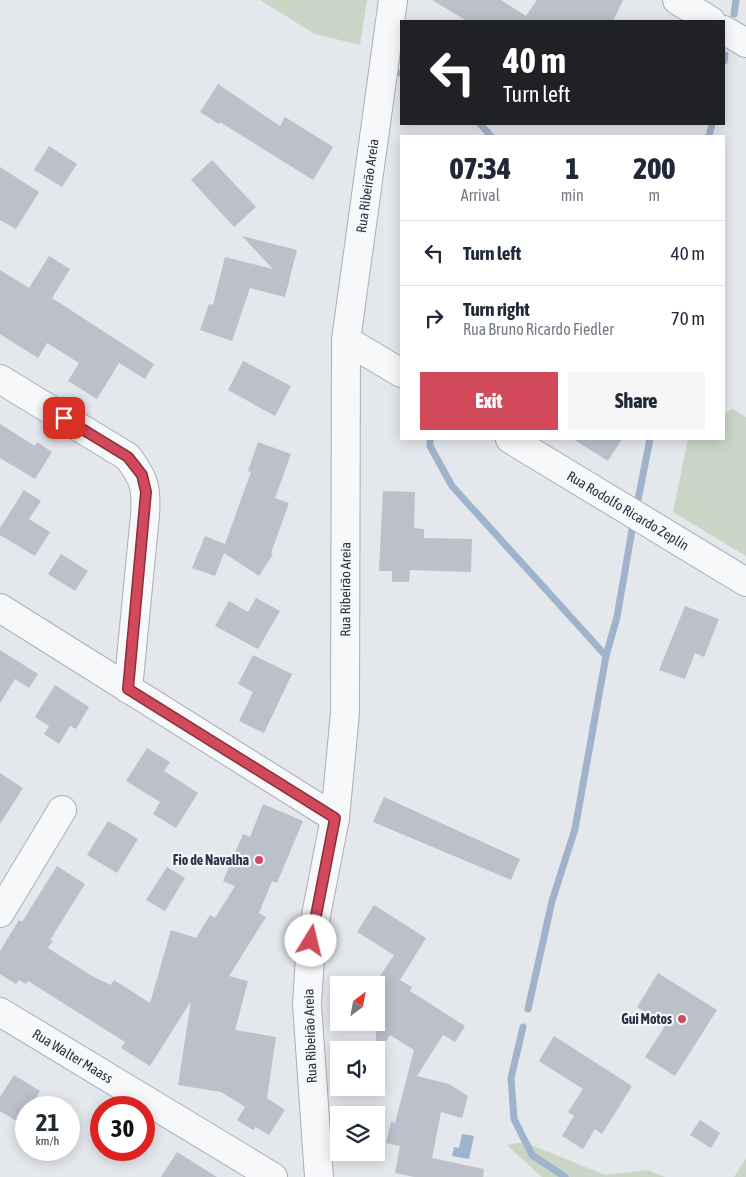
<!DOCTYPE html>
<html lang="en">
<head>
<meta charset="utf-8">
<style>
	:root { --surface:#fff; --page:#f6f6f7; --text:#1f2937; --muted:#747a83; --line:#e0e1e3; --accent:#d1495b }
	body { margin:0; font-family:"Asap Condensed",sans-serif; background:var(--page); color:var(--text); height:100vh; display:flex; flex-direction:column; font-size:19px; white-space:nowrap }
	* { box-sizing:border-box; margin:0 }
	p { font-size:16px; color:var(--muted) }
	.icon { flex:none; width:28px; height:28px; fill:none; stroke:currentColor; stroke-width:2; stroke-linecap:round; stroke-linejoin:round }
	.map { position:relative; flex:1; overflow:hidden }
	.side { position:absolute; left:400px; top:135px; width:325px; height:305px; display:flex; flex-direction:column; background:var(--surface); border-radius:0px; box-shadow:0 2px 12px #0003 }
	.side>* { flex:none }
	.top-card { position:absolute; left:400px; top:20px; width:325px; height:105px; border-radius:0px; box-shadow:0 2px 12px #0003; background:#202124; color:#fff; overflow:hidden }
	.needle { width:32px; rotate:32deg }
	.fabs { position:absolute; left:330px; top:976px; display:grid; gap:10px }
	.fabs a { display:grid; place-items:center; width:55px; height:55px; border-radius:0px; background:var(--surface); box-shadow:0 2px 12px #0003; font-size:25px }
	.speed { position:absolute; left:15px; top:1096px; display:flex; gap:10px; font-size:25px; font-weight:700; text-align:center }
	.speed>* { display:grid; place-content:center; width:65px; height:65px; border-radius:50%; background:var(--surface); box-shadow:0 2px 12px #0003; line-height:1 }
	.speed small { font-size:12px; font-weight:400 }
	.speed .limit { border:8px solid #d22; background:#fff; color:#111 }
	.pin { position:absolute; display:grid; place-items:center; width:42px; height:42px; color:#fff; margin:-21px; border-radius:10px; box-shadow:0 2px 8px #0006 }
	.me { position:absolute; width:55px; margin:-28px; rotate:9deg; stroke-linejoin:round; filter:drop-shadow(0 0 4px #0008) }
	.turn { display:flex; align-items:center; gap:18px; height:105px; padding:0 20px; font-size:22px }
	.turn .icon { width:65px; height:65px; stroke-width:2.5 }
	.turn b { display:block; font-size:35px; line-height:42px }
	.eta { display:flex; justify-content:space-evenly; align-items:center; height:85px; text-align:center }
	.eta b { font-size:30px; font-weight:800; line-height:35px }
	.cta { display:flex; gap:10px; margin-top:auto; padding:10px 20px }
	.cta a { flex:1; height:58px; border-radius:0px; background:var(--accent); color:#fff; font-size:20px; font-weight:800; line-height:58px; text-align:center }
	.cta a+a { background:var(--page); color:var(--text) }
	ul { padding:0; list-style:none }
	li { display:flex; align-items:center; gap:15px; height:65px; padding:0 20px; border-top:1px solid var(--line) }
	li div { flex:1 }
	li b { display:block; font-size:19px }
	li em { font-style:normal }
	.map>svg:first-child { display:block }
	.green { fill:#c9d6c5 }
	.water { fill:#9fb4cc }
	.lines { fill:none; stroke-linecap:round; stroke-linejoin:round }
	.stream { stroke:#9fb4cc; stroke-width:7 }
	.building { fill:#bbc0ca }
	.minor-casing { stroke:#a9aeb7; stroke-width:30 }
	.minor { stroke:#f7f8fa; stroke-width:28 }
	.route-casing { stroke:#882f3b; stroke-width:12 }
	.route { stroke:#d1495b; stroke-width:9 }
	.poi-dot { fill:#d1495b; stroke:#f4f6f9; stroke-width:2 }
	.labels { text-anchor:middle; stroke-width:4.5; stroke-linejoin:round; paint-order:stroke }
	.street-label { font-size:14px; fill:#2b3445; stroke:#f4f6f9 }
	.poi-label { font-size:14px; font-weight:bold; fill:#2b3445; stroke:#f4f6f9; text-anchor:end }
</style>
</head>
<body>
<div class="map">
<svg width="746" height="1177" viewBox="0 0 746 1177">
	<rect width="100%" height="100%" fill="#e4e7ec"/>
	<g class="green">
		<polygon points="260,0 367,0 360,45 315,34"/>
		<polygon points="733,409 746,417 746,556 673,512 688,439 724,439 724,414"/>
		<polygon points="524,1142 605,1175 648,1170 665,1177 542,1177 507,1145"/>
		<polygon points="746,1159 746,1177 734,1177"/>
	</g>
	<polygon class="water" points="462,1134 474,1136 469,1159 452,1156 454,1147 459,1148"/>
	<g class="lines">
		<g class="stream">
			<polyline points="734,14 736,0"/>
			<polyline points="724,61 725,55"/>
			<polyline points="400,73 401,73"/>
			<polyline points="480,124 491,136"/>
			<polyline points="709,136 712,124"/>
			<polyline points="430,439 430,446 452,486 606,656"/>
			<polyline points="637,505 650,439"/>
			<polyline points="528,1009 552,901 575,829 606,656 617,617 633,524"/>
			<polyline points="523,1027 511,1078 514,1119 532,1155 565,1177"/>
		</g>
	</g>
	<g class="building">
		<polygon points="432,0 501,0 526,16 537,0 623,0 613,21 467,21"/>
		<polygon points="218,84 280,126 285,117 333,147 313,180 220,122 219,124 200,112"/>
		<polygon points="49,146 77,164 62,187 34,170"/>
		<polygon points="212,160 256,207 234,227 191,180"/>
		<polygon points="0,167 39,192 16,229 0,220"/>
		<polygon points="242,236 297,250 285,297 250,288 232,341 200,330 209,304 213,305 225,257 273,269"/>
		<polygon points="49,256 70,269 52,298 154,364 145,379 119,363 97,399 68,381 79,363 47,343 38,358 0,334 0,270 29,288"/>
		<polygon points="243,361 291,386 275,416 228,390"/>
		<polygon points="0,424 35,446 37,442 52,452 35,479 0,458"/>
		<polygon points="573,439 622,439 608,461"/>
		<polygon points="258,442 291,454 275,498 289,503 271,553 273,554 259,576 224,553 215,576 192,568 205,536 225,544 251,472 248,471"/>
		<polygon points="24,490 41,501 29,519 50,532 35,556 0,535 0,528"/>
		<polygon points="383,491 415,492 414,528 424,529 424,538 472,539 471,572 410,570 409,582 392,582 392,571 379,571"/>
		<polygon points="61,554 88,571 75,591 48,574"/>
		<polygon points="256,598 280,611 258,649 215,626 229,601 248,612"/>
		<polygon points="685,606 719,619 704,657 695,653 685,679 659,670"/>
		<polygon points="0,650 38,674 29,688 15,679 0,703"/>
		<polygon points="253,655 292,674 264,733 239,721 253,692 238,684"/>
		<polygon points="55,685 89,707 76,729 70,726 59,744 44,734 49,726 35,717"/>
		<polygon points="147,748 170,762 164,771 198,793 176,828 153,814 160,802 126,781"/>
		<polygon points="0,773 23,788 0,824"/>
		<polygon points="384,797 520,859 511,880 373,822"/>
		<polygon points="263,804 303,821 277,883 272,881 259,913 266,917 229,976 248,981 235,1030 276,1037 267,1098 285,1110 269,1135 256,1127 253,1130 237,1120 245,1107 221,1092 178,1085 191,1001 150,1066 121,1048 125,1042 28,981 26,984 19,980 16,984 0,974 0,951 19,920 22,922 57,866 85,884 50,940 53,941 48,948 92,976 111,985 114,980 150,1003 171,930 196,938 210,915 215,918 235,886 223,881 243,834 250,837"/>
		<polygon points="108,821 138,839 117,873 87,855"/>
		<polygon points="167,867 185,878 165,911 146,900"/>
		<polygon points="374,905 426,938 400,980 412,987 410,991 465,1026 455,1042 443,1035 417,1076 449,1084 468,1096 462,1118 441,1112 432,1158 484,1169 483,1177 414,1177 395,1173 400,1146 386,1143 391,1122 395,1123 414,1050 390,1035 376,1056 376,982 394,955 357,932"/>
		<polygon points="658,973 717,1010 675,1076 645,1057 665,1026 637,1007"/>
		<polygon points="554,1036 632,1086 602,1134 595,1129 583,1149 562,1136 574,1116 568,1112 583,1089 539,1061"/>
		<polygon points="14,1075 40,1091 30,1108 26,1108 26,1113 20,1123 0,1111 0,1097"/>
		<polygon points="700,1120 720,1133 711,1148 690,1135"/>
		<polygon points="177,1152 217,1177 161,1177"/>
	</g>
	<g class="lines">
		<defs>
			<g id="minor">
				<polyline points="677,0 711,21"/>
				<polyline points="724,30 746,43"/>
				<polyline points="346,340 401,373"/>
				<path d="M 0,379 L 128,457 C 144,479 147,487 145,515 L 128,689"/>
				<path id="s1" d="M 510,439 L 746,582"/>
				<polyline points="0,608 335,818"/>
				<polyline points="0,913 62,810"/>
				<path id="s2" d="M 0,1012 L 273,1177"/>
				<path id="s3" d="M 319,1177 L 307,1004 L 311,941 L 335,818 L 345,713 L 346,340 L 393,0"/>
			</g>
		</defs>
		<use href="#minor" class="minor-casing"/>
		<use href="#minor" class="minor"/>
	</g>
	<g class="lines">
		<defs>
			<polyline id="route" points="64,418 128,457 142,475 146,492 128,689 335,818 311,941"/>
		</defs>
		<use href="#route" class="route-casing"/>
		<use href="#route" class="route"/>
	</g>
	<g class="poi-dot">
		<circle cx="259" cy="860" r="5"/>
		<circle cx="682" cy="1019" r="5"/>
	</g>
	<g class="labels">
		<g class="street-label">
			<text dy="5" stroke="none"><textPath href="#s3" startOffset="996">Rua Ribeirão Areia</textPath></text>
			<text dy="5" stroke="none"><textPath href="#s1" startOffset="138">Rua Rodolfo Ricardo Zeplin</textPath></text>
			<text dy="5" stroke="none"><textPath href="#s3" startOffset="591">Rua Ribeirão Areia</textPath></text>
			<text transform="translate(310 1036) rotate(-92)" y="5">Rua Ribeirão Areia</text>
			<text dy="5" stroke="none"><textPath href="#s2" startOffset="85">Rua Walter Maass</textPath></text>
		</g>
		<g class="poi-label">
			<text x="249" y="865">Fio de Navalha</text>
			<text x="672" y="1024">Gui Motos</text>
		</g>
	</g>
</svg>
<div class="fabs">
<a><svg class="needle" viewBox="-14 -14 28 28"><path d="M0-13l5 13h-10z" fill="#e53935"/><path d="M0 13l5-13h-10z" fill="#747a83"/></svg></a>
<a><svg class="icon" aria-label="sound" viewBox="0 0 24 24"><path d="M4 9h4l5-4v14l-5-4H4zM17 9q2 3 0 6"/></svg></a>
<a><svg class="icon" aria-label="layers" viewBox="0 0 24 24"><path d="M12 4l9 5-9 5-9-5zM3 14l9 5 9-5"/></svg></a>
</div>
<div class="speed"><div>21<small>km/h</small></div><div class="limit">30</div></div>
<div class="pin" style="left:64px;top:418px;background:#d93025"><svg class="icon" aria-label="arrive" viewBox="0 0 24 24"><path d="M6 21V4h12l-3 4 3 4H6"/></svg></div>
<svg class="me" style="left:311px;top:941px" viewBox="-20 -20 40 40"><circle r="19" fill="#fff"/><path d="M0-13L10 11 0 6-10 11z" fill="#d1495b"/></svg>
<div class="top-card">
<div class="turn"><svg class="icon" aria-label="left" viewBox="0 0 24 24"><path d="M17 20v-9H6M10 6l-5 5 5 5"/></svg><div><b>40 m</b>Turn left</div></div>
</div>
<section class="side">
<div class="eta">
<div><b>07:34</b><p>Arrival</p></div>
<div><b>1</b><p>min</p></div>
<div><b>200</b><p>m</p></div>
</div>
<ul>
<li><svg class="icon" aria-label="left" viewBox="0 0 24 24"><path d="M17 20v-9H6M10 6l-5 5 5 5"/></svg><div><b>Turn left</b></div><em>40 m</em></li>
<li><svg class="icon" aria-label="right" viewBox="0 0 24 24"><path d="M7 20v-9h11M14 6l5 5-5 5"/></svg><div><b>Turn right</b><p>Rua Bruno Ricardo Fiedler</p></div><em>70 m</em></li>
</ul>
<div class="cta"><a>Exit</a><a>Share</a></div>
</section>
</div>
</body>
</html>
